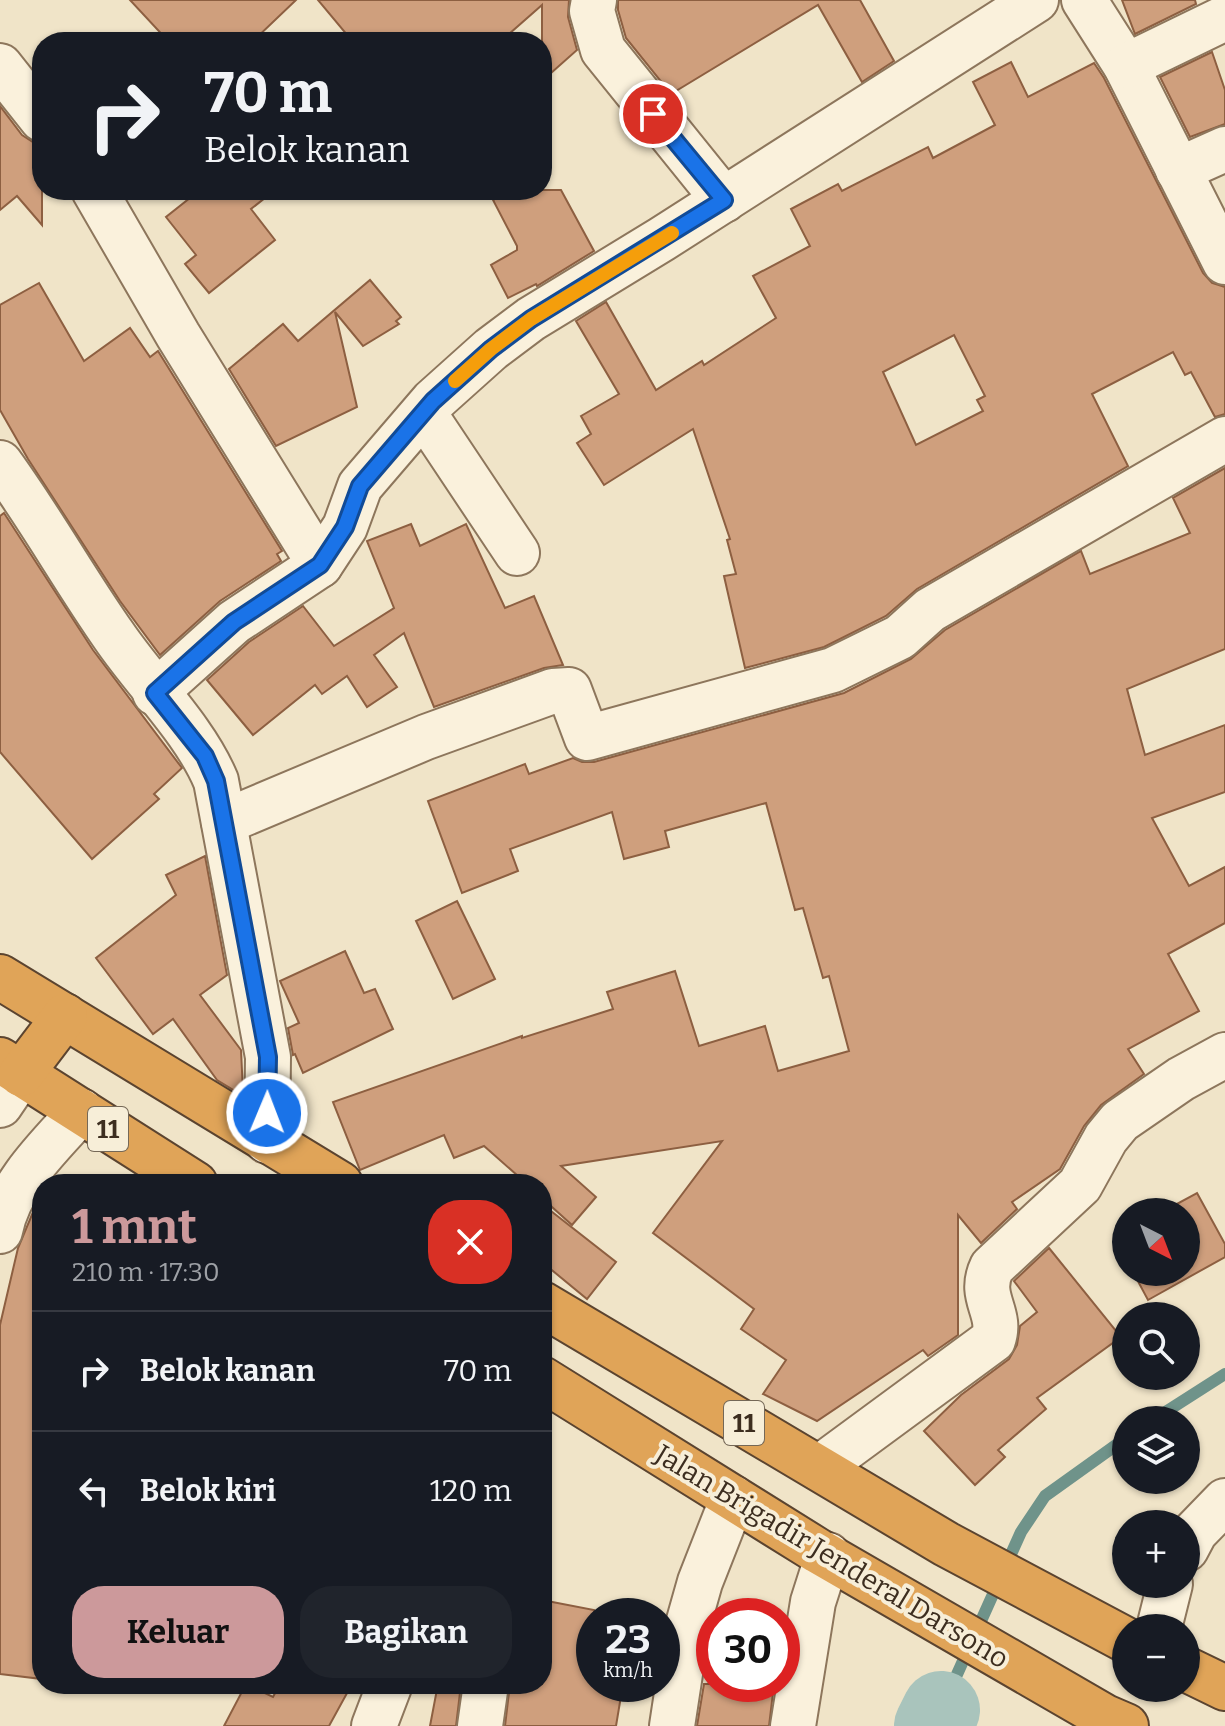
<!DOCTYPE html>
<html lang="id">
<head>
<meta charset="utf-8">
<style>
	:root { --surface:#171b24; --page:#20242c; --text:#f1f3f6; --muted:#9ea1a6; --line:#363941; --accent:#cc999b }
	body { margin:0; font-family:Bitter,serif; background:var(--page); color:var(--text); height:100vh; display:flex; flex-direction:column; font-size:30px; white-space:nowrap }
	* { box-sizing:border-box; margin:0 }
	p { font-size:26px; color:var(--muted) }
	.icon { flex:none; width:44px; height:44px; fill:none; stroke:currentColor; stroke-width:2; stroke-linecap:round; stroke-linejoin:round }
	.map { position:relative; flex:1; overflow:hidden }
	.panel { position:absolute; left:32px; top:1174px; width:520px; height:520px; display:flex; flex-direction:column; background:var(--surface); border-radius:32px; box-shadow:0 2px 6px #0004 }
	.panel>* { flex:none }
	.guide { position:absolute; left:32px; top:32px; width:520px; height:168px; border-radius:32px; box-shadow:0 2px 6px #0004; background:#171b24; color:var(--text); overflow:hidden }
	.needle { width:52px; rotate:138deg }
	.controls { position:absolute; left:1112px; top:1198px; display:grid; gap:16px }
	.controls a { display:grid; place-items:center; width:88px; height:88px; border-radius:50%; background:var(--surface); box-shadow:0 2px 6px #0004; font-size:40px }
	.speed { position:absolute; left:576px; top:1598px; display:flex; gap:16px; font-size:40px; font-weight:700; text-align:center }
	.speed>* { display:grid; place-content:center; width:104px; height:104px; border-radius:50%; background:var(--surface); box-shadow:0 2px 6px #0004; line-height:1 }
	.speed small { font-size:20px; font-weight:400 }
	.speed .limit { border:12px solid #d22; background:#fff; color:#111 }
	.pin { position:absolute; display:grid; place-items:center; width:68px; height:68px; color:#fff; margin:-34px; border:4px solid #fff; border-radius:50%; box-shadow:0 2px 8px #0007 }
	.me { position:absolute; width:88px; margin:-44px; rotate:1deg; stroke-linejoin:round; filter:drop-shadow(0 0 6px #0008) }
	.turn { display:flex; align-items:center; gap:28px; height:168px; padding:0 40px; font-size:36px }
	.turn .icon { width:104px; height:104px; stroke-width:2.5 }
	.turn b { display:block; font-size:56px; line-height:68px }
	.round { display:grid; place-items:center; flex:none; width:84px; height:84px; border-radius:32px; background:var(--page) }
	.overview { display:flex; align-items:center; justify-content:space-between; height:136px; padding:0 40px }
	h1 { font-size:48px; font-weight:700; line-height:60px; color:var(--accent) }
	.primary-button { display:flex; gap:16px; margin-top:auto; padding:16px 40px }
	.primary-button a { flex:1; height:92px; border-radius:32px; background:var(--accent); color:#111; font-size:32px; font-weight:700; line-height:92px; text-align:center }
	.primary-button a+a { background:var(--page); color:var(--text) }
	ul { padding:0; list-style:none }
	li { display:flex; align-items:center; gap:24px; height:120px; padding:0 40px; border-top:2px solid var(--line) }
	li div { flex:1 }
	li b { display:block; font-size:30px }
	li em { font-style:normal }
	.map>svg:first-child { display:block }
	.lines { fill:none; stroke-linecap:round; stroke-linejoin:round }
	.stream { stroke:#6f938a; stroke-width:12 }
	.river { stroke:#a9c4bc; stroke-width:78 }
	.building { fill:#cf9f7d; stroke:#8d5f41; stroke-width:2; fill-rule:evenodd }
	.minor-casing { stroke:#8d765c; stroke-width:48 }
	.highway-casing { stroke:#5b4430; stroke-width:48 }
	.minor { stroke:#faf1dc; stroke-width:44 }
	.highway { stroke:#e0a458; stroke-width:44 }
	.route-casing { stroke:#114b97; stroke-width:20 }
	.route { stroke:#1a73e8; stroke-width:14 }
	.slow { stroke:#f59e0b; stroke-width:14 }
	.labels { text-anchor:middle; stroke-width:8; stroke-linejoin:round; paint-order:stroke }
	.shield { fill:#f7eed8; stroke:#756857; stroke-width:2 }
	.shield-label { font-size:26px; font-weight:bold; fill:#3d2e20 }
	.street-label { font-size:28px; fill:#3d2e20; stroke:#f7eed8 }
</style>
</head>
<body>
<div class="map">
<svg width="1225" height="1726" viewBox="0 0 1225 1726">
	<rect width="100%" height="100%" fill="#f0e4c8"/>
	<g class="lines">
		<g class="stream">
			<polyline points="1153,1420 1225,1374"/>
			<polyline points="941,1710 1021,1532 1045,1496 1126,1438"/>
		</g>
		<polyline class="river" points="933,1726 941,1710"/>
	</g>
	<g class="building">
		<polygon points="130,0 296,0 252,42 169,42"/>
		<polygon points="318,0 569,0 568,17 577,50 542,81 542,5 500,42 353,42"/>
		<polygon points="618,0 860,0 894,61 862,82 818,5 671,94 626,38 618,10"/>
		<polygon points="1122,0 1195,0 1196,4 1135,34"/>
		<polygon points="1212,52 1225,90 1225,124 1190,137 1160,77"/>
		<path d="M 1011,62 L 1028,97 L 1094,63 L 1104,78 L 1203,273 L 1212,283 L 1225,287 L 1225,414 L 1215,417 L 1191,372 L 1185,375 L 1173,352 L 1092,394 L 1128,466 L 917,589 L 886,616 L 824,647 L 745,668 L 724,576 L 736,574 L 727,540 L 730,539 L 693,429 L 604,485 L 577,443 L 591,434 L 581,416 L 619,394 L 576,321 L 606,302 L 656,390 L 702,361 L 704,365 L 776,318 L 753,276 L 810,246 L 791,209 L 838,184 L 842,191 L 928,147 L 933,158 L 995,125 L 973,82 ZM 954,335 L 985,396 L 977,400 L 983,411 L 916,445 L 883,372 Z"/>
		<polygon points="0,106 22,135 42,148 42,225 17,196 0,210"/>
		<polygon points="200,190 275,190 251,209 275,240 209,293 185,264 196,255 166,217"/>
		<polygon points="512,190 561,190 594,251 537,286 536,284 508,298 491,265 517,250 517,246 493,200"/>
		<polygon points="370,280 401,317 396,321 399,324 363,346 335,312 357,407 276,446 229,369 283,324 298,341"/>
		<polygon points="39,283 84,361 130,328 150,357 158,351 282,551 277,554 281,561 220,601 160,655 120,601 28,459 0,410 0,305"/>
		<polygon points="1225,468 1225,649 1127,689 1145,755 1225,725 1225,792 1152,818 1189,886 1225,867 1225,923 1168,954 1199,1011 1128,1049 1144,1074 1101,1105 1084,1126 1060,1169 1012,1202 1017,1209 981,1243 958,1215 958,1335 928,1356 923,1350 817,1421 763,1394 786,1360 741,1329 754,1309 653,1233 722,1141 561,1166 596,1197 572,1225 542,1198 542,1184 527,1184 484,1146 454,1158 444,1135 360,1170 333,1102 522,1036 522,1038 613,1009 607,992 675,971 699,1046 765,1026 778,1071 849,1051 829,976 823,978 803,908 795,910 766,803 665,831 669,847 624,859 612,812 510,849 518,871 462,893 428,801 525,764 529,774 573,758 582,762 594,762 844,693 911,659 945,630 1081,551 1090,574 1190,533 1173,498"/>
		<polygon points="4,513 93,650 182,768 154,794 159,799 92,859 0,752 0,516"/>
		<polygon points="411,524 420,546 466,524 505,608 534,596 563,665 544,668 434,707 404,633 374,655 397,687 367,707 347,676 322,694 315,685 253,735 207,680 249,642 303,606 334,646 394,608 367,541"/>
		<polygon points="205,856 227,975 200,995 241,1050 243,1092 240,1094 217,1080 173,1019 153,1034 96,958 176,895 166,875"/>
		<polygon points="457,901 495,979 453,999 416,921"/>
		<polygon points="345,951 364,993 375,989 393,1029 303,1073 295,1054 293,1055 288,1028 299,1023 280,981"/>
		<polygon points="1197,1193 1225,1244 1225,1257 1148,1300 1133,1272 1186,1272 1186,1212 1162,1212"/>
		<polygon points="542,1204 616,1262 587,1299 542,1262"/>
		<polygon points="36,1205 42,1205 42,1679 0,1674 0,1325 18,1248"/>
		<polygon points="1049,1248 1121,1337 1037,1398 1046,1409 998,1450 1005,1457 975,1485 924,1431 961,1395 1009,1359 1017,1345 1020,1326 1037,1312 1014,1281"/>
		<polygon points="542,1600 594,1610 594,1684 623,1684 616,1726 505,1726 510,1684 542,1684"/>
		<polygon points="246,1684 273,1697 280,1684 352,1684 329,1726 224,1726"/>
		<polygon points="438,1684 461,1684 456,1726 430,1726"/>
		<polygon points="704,1684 774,1684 769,1726 697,1726"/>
	</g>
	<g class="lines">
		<defs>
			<g id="minor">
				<polyline points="594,0 592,11 603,50 724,200"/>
				<polyline points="1084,0 1126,66 1225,262"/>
				<polyline points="0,66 42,119"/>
				<polyline points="1126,66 1225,18"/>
				<polyline points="1178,170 1225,149"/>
				<polyline points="94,190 178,335 320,565"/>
				<polyline points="426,410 429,421 517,553"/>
				<path d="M 0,463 C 41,519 74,579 114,636 C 146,683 195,730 216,781 L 268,1057 L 267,1141"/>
				<polyline points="155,693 234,622 320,565 345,527 360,486 433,401 491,349 531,319 662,239 1036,0"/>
				<polyline points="224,822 426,737 553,691 569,690 587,738 833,670 900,637 930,610 1225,439"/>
				<polyline points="0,1105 21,1074"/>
				<path d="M 0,1231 C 9,1183 50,1146 81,1111"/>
				<path d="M 819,1468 L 993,1340 C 1003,1312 977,1298 992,1267 L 1080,1185 L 1106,1138 L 1120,1121 L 1181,1079 L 1225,1055"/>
				<polyline points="1186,1549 1195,1532 1225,1501"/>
				<polyline points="1159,1628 1170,1584"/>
				<polyline points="374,1726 390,1684"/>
				<polyline points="480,1726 486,1684"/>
				<polyline points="672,1726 687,1628 700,1582 733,1498"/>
				<polyline points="793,1726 813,1602 828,1555"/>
			</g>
			<g id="highway">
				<polyline points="0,977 340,1184"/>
				<polyline points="0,1060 195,1184"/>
				<polyline points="21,1074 65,1016"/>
				<polyline points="542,1304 946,1544 1126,1640"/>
				<polyline points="542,1379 818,1551 1105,1717 1126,1726"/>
				<polyline points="1186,1669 1225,1688"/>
			</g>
		</defs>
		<use href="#minor" class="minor-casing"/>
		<use href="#highway" class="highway-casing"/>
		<use href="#minor" class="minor"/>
		<use href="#highway" class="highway"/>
	</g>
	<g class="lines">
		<defs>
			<polyline id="route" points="267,1113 268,1057 216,781 205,756 155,693 234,622 320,565 345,527 360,486 433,401 491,349 531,319 724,200 653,114"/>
		</defs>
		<use href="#route" class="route-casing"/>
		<use href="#route" class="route"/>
		<polyline class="slow" points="455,381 491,349 531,319 672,233"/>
	</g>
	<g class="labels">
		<g class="shield">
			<rect x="88" y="1107" width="40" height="44" rx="6"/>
			<rect x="724" y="1401" width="40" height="44" rx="6"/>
		</g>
		<g class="shield-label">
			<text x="108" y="1138">11</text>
			<text x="744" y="1432">11</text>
		</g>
		<g class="street-label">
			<text transform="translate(832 1556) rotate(31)" y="10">Jalan Brigadir Jenderal Darsono</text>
		</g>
	</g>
</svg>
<div class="controls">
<a><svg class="needle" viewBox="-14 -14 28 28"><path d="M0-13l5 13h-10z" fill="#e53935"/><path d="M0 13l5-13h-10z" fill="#9ea1a6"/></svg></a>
<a><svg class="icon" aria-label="search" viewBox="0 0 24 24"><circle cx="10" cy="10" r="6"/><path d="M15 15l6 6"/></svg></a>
<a><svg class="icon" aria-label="layers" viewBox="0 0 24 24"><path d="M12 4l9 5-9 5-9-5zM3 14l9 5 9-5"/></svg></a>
<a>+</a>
<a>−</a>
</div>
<div class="speed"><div>23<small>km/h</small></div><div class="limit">30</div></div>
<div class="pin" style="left:653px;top:114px;background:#d93025"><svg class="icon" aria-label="arrive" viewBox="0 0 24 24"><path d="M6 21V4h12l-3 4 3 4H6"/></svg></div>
<svg class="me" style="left:267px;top:1113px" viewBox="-20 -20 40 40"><circle r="17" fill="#1a73e8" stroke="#fff" stroke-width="3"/><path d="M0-11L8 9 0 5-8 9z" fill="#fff"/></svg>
<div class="guide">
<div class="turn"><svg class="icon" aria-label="right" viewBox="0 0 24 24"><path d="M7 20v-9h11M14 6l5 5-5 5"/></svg><div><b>70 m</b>Belok kanan</div></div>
</div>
<section class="panel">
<div class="overview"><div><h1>1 mnt</h1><p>210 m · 17:30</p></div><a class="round" style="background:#d93025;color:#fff"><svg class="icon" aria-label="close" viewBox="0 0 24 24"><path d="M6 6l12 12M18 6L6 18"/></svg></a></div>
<ul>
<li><svg class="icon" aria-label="right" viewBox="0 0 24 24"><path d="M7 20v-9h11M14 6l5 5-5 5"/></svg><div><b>Belok kanan</b></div><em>70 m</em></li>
<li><svg class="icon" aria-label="left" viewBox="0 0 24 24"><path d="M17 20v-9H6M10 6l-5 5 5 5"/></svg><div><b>Belok kiri</b></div><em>120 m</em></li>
</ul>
<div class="primary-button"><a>Keluar</a><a>Bagikan</a></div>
</section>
</div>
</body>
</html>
